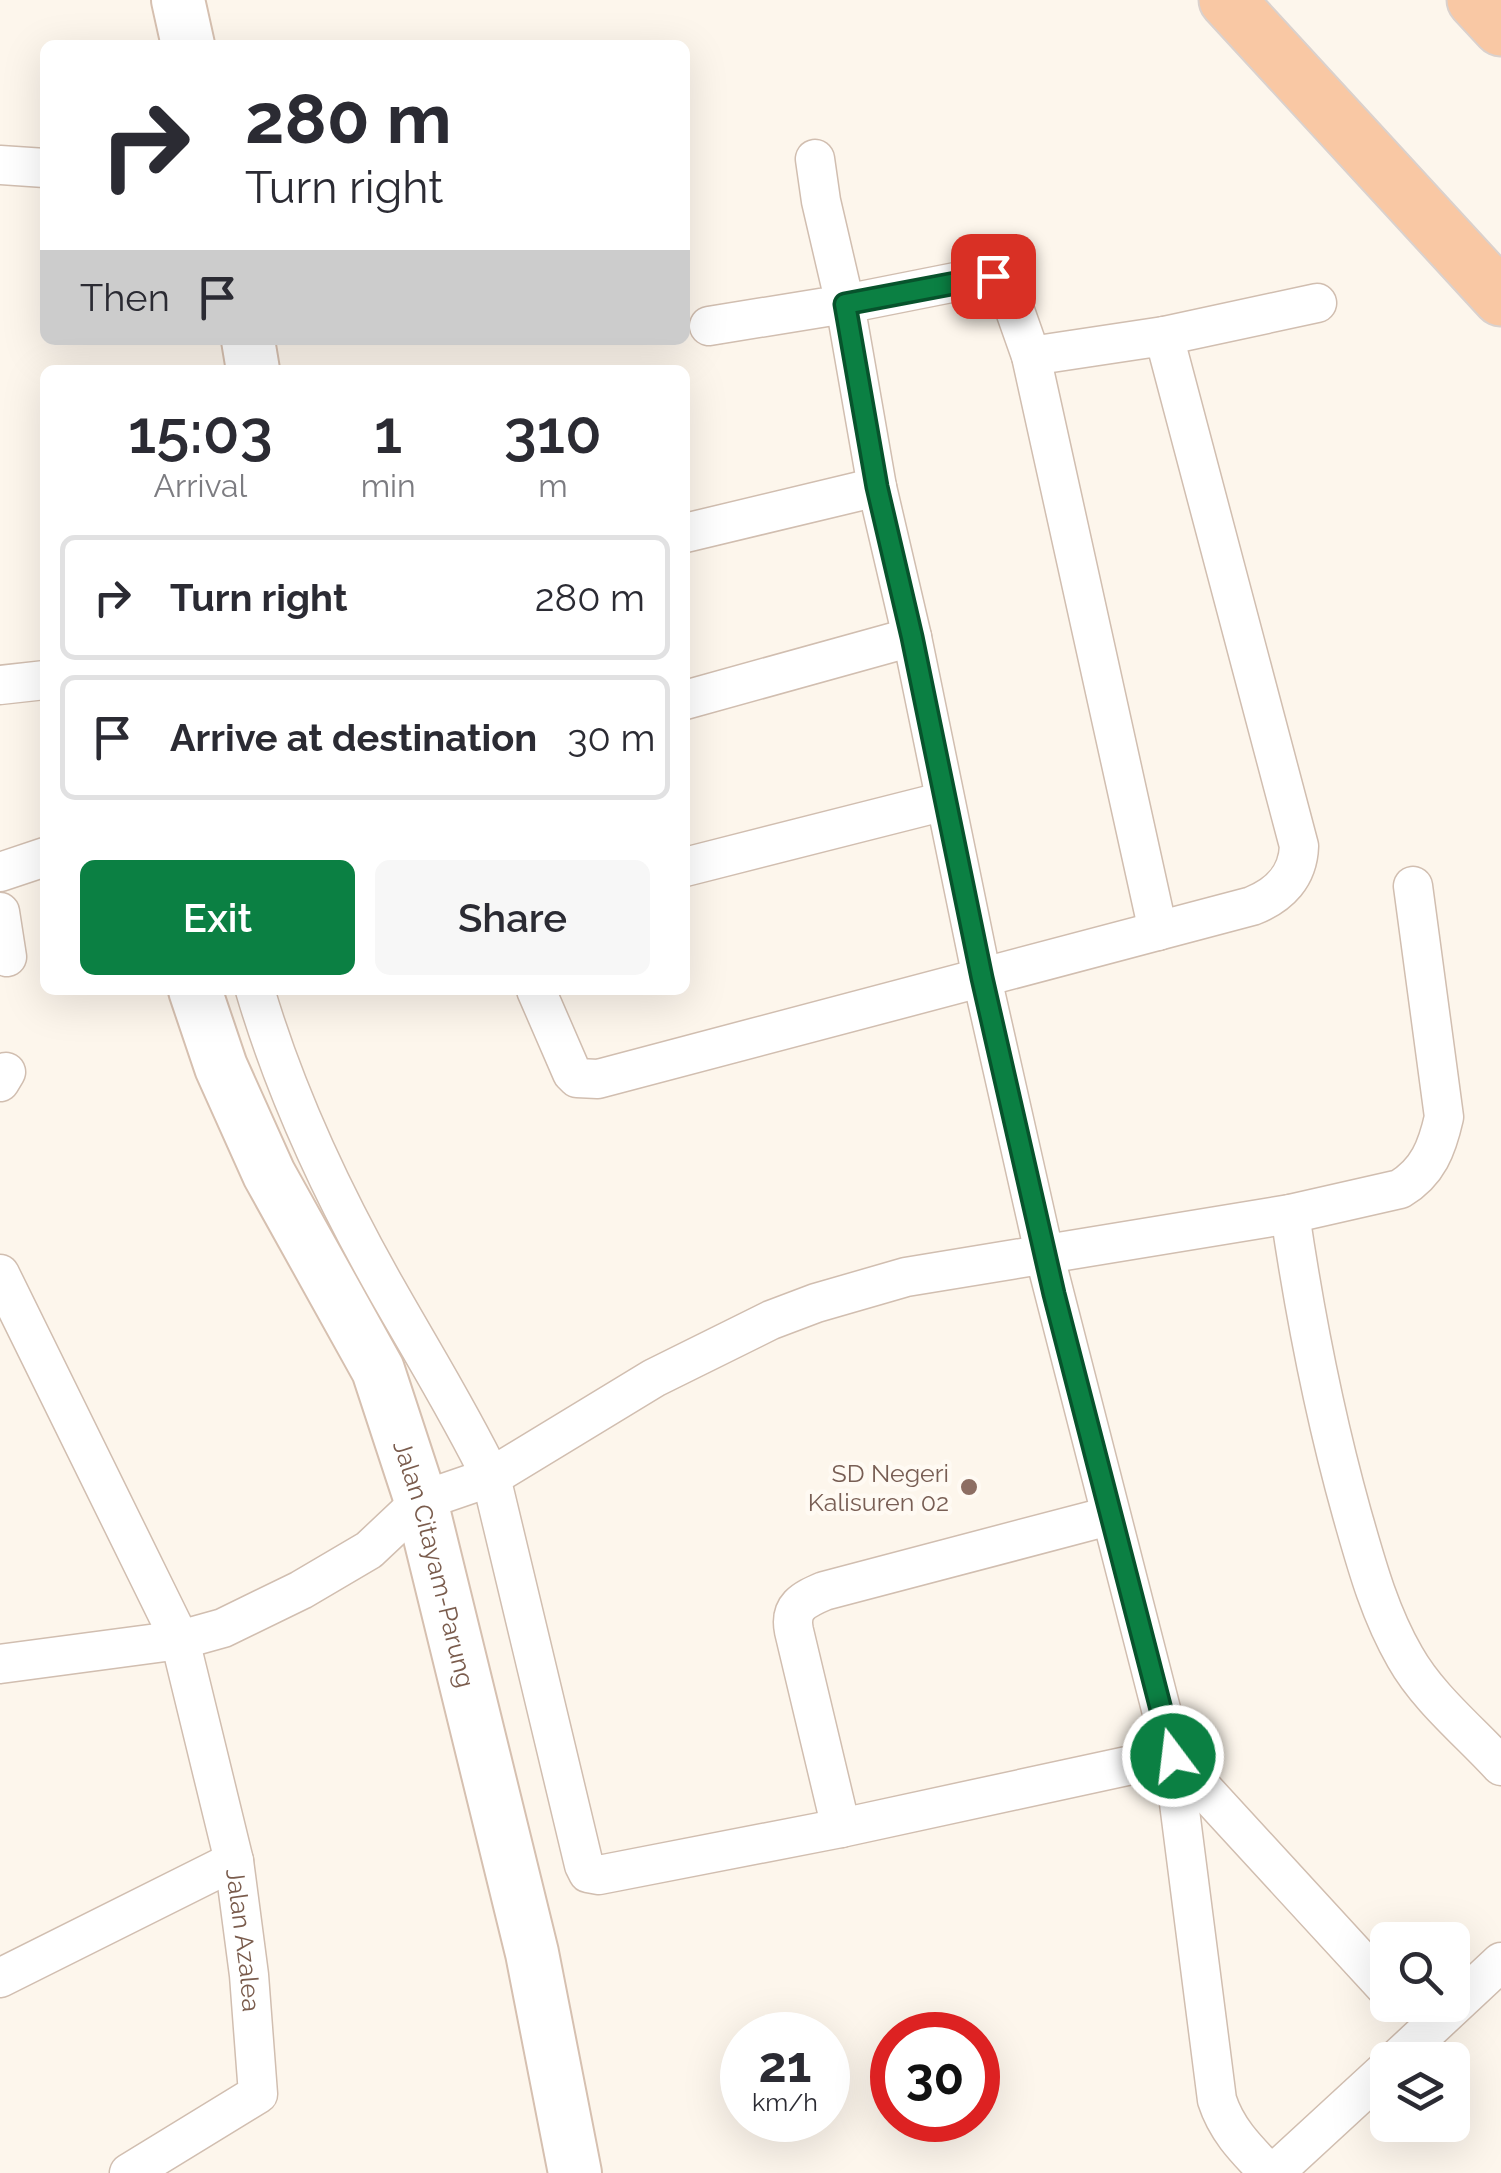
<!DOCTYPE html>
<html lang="en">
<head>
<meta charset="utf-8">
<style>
	:root { --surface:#fff; --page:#f7f7f7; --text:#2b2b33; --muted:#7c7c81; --line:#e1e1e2; --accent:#0b8043 }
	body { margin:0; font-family:Raleway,sans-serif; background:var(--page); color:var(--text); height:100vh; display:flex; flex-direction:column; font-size:38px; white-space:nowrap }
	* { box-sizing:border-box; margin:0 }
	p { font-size:32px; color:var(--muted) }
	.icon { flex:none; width:55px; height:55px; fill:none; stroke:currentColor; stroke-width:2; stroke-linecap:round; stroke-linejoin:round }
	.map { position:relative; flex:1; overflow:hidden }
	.details { position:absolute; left:40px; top:365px; width:650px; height:630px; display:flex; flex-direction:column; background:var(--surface); border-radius:15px; box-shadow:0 10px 40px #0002 }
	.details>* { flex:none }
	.guide { position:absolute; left:40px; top:40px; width:650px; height:305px; border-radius:15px; box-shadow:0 10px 40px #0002; background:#fff; color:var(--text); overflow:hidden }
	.fabs { position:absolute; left:1370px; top:1922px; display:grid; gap:20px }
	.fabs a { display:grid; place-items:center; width:100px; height:100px; border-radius:15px; background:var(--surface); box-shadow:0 10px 40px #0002; font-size:50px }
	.speed { position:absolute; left:720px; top:2012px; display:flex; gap:20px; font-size:50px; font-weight:700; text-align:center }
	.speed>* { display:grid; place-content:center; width:130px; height:130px; border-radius:50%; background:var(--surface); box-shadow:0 10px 40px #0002; line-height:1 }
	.speed small { font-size:25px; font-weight:400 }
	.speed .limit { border:15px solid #d22; background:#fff; color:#111 }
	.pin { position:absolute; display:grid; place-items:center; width:85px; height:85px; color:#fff; margin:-42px; border-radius:20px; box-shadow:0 5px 15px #0006 }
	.me { position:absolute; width:110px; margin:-55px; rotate:345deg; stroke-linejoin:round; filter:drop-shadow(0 0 8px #0008) }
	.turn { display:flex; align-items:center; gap:35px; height:210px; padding:0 40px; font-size:45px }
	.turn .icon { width:130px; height:130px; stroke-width:2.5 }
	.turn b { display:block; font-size:70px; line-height:85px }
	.then { display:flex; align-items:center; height:95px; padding:0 40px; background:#0003; gap:20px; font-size:38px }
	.eta { display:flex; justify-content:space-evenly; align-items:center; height:170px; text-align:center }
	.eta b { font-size:60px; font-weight:600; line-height:70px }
	.action { display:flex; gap:20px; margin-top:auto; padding:20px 40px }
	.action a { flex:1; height:115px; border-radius:15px; background:var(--accent); color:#fff; font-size:40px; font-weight:600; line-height:115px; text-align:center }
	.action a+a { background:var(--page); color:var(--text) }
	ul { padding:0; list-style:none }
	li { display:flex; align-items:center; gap:30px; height:125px; margin:0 20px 15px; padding:0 20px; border:5px solid var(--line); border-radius:15px }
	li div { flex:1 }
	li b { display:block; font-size:38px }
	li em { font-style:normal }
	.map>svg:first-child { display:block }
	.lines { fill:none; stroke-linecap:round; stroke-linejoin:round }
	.minor-casing { stroke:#d1beb0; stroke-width:41 }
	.secondary-casing { stroke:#d6c0b0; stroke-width:56 }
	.trunk-casing { stroke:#dad1cd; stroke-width:59 }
	.minor { stroke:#fff; stroke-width:38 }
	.secondary { stroke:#fff; stroke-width:52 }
	.trunk { stroke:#f9c8a4; stroke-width:55 }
	.route-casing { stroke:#07532c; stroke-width:25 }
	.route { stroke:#0b8043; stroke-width:18 }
	.education-dot { fill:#8d6e63; stroke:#fffaf3; stroke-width:4 }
	.labels { text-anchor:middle; stroke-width:9; stroke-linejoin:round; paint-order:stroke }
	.education-label { font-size:25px; fill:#785e54; stroke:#fffaf3; text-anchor:end }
	.street-label { font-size:25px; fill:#7a5c4d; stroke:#fffaf3 }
</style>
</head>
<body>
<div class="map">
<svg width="1501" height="2173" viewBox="0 0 1501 2173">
	<rect width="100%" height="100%" fill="#fdf6ec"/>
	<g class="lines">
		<defs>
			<g id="minor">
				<polyline points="0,165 45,168"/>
				<polyline points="709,326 845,304 821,201 815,159"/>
				<polyline points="1164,336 1317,303"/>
				<polyline points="685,533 877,487"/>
				<polyline points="0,685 45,680"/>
				<polyline points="685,700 912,637"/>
				<polyline points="685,867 945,801"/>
				<polyline points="0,872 45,857"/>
				<polyline points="0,912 7,957"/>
				<path d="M 255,990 C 286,1095 333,1195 387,1290 C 422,1352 460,1413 491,1477 L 584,1865 L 588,1873 L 599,1875 L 841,1828 L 1173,1756 L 1045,1257 L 982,978 L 912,637 L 877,487 L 845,304 L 981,277 L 998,278 L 1007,288 L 1031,356 L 1158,931"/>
				<path d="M 536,990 L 572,1073 L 577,1078 L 598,1079 L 1252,906 C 1280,895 1298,876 1299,846 L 1164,336 L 1031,356"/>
				<polyline points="0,1082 6,1072"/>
				<path d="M 1290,1214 C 1305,1316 1324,1414 1352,1514 C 1366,1563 1379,1612 1405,1657 C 1428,1698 1469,1731 1501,1766"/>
				<path id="s1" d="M 0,1274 L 180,1640 L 234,1861 L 249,1975 L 258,2094 L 129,2173"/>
				<path d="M 0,1664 L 180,1640 L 223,1628 L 301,1590 L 369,1550 L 421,1501 L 491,1477 L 654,1378 L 771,1320 L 816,1303 L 906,1277 L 1290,1214 L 1400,1189 C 1428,1172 1437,1148 1444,1117 L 1413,886"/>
				<path d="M 1173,1756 L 1217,2100 C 1227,2131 1247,2150 1269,2173"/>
				<polyline points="1173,1756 1388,1990"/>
				<path d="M 841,1828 L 794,1631 C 789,1607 803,1600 824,1591 L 1109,1516"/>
				<polyline points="0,1978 234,1861"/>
				<polyline points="1396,2060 1501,1962"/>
				<polyline points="1274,2173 1388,2068"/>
			</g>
			<g id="secondary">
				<polyline points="178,0 188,45"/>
				<polyline points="248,340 253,370"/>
				<path id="s2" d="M 195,990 L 221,1067 L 269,1174 L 378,1370 L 421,1501 L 532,1953 L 575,2173"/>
			</g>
			<g id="trunk">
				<polyline points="1227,0 1501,298"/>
				<polyline points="1475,0 1501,28"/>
			</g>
		</defs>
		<use href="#minor" class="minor-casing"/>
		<use href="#secondary" class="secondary-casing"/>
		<use href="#trunk" class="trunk-casing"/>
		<use href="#minor" class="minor"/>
		<use href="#secondary" class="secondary"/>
		<use href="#trunk" class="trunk"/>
	</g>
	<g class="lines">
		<defs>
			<polyline id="route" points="993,276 845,304 877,487 912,637 982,978 1054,1294 1173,1756"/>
		</defs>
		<use href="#route" class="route-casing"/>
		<use href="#route" class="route"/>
	</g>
	<circle class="education-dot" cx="969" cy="1487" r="10"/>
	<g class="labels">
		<g class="education-label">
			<text x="949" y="1482">SD Negeri<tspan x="949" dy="29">Kalisuren 02</tspan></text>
		</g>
		<g class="street-label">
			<text dy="9" stroke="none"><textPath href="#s2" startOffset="625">Jalan Citayam-Parung</textPath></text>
			<text dy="9" stroke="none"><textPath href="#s1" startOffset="715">Jalan Azalea</textPath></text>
		</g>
	</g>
</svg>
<div class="fabs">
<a><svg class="icon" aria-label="search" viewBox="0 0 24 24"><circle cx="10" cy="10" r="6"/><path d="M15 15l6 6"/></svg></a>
<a><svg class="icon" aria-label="layers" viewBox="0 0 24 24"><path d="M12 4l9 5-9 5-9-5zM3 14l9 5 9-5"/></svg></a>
</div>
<div class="speed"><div>21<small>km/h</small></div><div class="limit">30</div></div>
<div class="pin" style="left:993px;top:276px;background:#d93025"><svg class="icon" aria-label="arrive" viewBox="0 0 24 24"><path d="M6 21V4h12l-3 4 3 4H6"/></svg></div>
<svg class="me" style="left:1173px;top:1756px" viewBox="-20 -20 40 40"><circle r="17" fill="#0b8043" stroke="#fff" stroke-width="3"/><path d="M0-11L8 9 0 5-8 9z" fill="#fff"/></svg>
<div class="guide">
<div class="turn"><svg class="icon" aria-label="right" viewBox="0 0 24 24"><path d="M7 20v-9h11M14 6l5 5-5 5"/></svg><div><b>280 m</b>Turn right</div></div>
<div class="then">Then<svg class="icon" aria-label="arrive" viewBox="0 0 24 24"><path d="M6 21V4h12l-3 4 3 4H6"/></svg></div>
</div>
<section class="details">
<div class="eta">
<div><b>15:03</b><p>Arrival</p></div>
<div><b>1</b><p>min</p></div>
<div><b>310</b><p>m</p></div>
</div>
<ul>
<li><svg class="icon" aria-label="right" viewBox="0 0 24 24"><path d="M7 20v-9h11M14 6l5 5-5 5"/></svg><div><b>Turn right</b></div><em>280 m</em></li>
<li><svg class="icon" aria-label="arrive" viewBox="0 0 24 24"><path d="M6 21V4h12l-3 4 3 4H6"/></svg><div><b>Arrive at destination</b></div><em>30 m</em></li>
</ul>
<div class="action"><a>Exit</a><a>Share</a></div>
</section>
</div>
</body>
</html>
